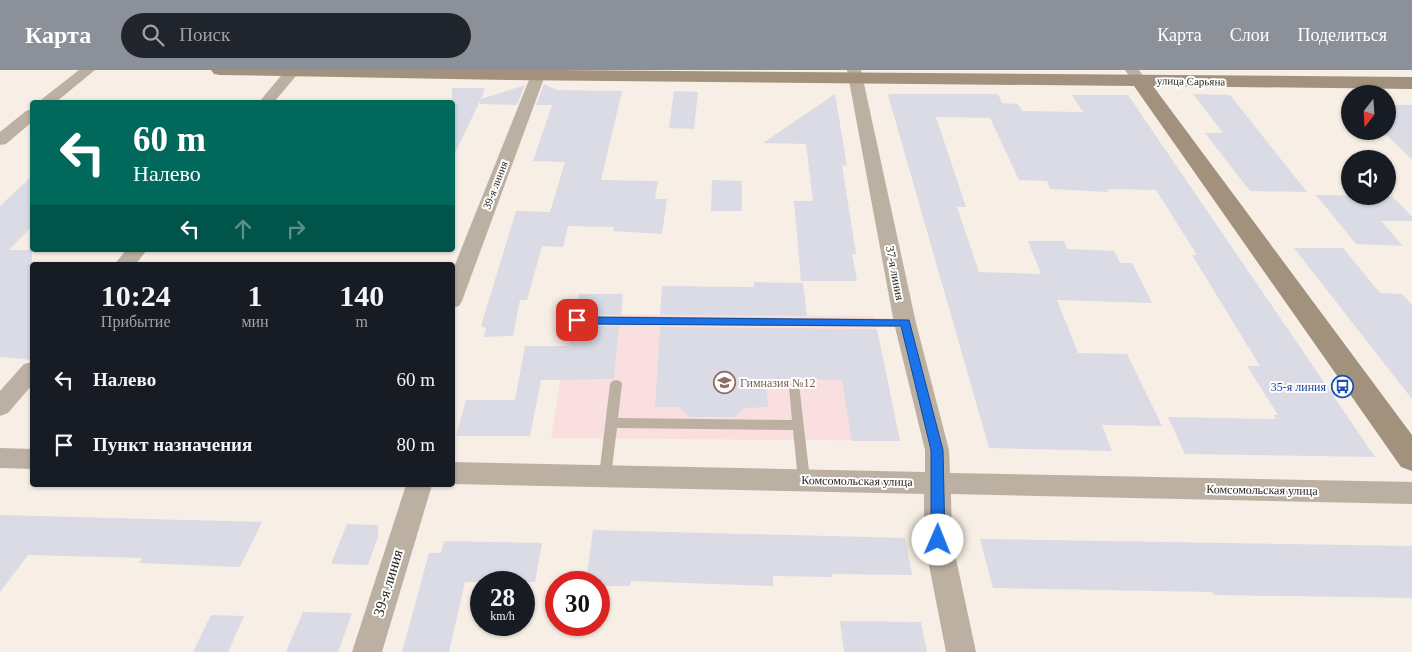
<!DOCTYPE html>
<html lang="ru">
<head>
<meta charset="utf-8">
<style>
	:root { --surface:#171b24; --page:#20242c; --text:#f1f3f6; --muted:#9ea1a6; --accent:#8c9099 }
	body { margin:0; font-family:Georgia,serif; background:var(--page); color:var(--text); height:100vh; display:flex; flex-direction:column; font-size:19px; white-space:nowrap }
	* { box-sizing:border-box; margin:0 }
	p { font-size:16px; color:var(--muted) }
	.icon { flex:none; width:28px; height:28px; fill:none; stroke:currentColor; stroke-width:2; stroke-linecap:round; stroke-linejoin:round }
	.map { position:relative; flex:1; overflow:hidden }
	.details { position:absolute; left:30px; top:192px; width:425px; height:225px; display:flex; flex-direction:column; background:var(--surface); border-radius:5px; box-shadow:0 1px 4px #0004 }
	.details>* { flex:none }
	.top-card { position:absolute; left:30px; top:30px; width:425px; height:152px; border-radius:5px; box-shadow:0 1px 4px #0004; background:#00695c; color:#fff; overflow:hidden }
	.needle { width:32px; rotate:197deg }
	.controls { position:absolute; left:1341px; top:15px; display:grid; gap:10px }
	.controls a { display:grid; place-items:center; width:55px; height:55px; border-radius:50%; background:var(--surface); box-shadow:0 1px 4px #0004; font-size:25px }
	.speed { position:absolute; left:470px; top:501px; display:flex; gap:10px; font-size:25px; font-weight:700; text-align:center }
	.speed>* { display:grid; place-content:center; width:65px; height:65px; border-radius:50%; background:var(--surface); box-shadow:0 1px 4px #0004; line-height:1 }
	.speed small { font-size:12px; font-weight:400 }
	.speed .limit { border:8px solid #d22; background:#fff; color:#111 }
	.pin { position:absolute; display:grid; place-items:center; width:42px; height:42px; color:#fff; margin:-21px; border-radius:10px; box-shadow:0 2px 8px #0006 }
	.me { position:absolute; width:55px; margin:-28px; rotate:1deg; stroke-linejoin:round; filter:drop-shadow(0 0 4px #0008) }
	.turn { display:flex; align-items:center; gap:18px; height:105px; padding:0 20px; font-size:22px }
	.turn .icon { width:65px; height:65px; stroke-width:2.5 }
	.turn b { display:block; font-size:35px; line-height:42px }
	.lanes { display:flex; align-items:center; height:48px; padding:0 20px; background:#0003; justify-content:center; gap:25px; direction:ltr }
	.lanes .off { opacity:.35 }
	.eta { display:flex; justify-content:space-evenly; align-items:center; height:85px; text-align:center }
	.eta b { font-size:30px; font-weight:700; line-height:35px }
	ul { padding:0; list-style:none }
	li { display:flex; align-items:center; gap:15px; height:65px; padding:0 20px }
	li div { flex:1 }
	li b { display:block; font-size:19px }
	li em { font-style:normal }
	header { display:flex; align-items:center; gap:30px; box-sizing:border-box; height:70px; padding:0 25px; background:var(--accent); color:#fff }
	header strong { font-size:24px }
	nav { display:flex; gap:28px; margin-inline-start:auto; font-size:18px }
	.search { width:350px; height:45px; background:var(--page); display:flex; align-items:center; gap:12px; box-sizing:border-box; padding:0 18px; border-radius:28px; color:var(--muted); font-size:19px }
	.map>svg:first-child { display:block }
	.education { fill:#fadfe0 }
	.building { fill:#dbdbe6 }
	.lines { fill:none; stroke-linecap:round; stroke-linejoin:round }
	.lane { fill:#bcb0a2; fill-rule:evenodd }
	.street { fill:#bcb0a2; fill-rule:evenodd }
	.secondary { fill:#a2917c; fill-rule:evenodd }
	.route { fill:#1a73e8; stroke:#114b97 }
	.labels { text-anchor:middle; stroke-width:4; stroke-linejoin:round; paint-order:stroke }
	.far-street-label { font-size:11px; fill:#221f1b; stroke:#fefefe }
	.street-label { font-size:12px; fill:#221f1b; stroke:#fefefe }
	.education-label { font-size:12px; fill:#785e54; stroke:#fefefe; text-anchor:start }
	.transit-label { font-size:12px; fill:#164399; stroke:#fefefe; text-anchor:end }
	.near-street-label { font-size:15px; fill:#221f1b; stroke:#fefefe }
</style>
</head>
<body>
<header>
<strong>Карта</strong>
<div class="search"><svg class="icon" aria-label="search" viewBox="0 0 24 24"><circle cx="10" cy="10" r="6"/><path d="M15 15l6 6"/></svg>Поиск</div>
<nav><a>Карта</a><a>Слои</a><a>Поделиться</a></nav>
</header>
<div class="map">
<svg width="1412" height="582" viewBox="0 0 1412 582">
	<rect width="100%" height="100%" fill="#f7efe5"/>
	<polygon class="education" points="571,244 874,246 900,371 551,368"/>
	<g class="building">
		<polygon points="544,14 557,20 622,21 601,110 658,111 655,129 667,129 662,164 613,161 614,157 568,156 563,177 542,176 527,230 520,230 513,266 484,267 486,258 481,256 516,141 550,142 565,92 533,91 552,35 536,35"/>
		<polygon points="525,15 517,35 480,34 480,31 452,89 452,18 485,18 481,29"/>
		<polygon points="674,21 698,22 694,59 669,58"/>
		<polygon points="835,24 847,96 842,95 856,184 852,184 857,211 801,211 794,131 813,131 806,74 763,73"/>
		<polygon points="888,24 998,24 1002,33 1018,34 1022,41 1083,42 1072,25 1128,25 1375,387 1185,384 1168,347 1276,349 1274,345 1278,345 1247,296 1260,296 1192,185 1197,185 1156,120 1107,119 1108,122 1050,119 1047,111 1019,110 990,48 936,47 966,137 957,137 979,202 1041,204 1028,171 1064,171 1067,179 1114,181 1120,193 1132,193 1152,233 1057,230 1078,283 1127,284 1162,356 1102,355 1112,381 989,378 888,25 891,25"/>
		<polygon points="1193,24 1230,25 1307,122 1250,121 1205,63 1223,63"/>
		<polygon points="1388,35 1412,35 1412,89 1382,61 1388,61"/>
		<polygon points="32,106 32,156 9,180 32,180 32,290 0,287 0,136"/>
		<polygon points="712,110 742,111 742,141 711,141"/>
		<polygon points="1316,125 1392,126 1412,147 1412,151 1381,151 1403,176 1356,174"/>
		<polygon points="1294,178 1343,178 1380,223 1402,224 1412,235 1412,329"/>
		<polygon points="754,212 803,213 807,246 660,245 662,216 754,217"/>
		<polygon points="579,224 623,224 621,245 575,245"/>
		<polygon points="574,254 577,256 619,256 614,309 541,310 530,366 456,366 466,330 515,330 525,276 570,276"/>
		<polygon points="660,257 877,259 900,371 852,371 842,310 766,309 768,337 745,338 735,347 690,347 679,337 655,337"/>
		<polygon points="0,445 225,451 262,452 240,497 139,493 142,488 28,485 0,522"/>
		<polygon points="347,454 378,455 378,467 368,495 331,494"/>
		<polygon points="593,460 905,468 912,505 832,504 832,507 773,506 773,516 631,511 630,516 599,516 599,512 586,512"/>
		<polygon points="980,469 1412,476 1412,528 1213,525 1212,522 993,518"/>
		<polygon points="444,471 542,473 535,512 465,512 449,582 402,582 429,483 441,483"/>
		<polygon points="303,542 352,543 338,582 286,582"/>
		<polygon points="211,545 244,546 228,582 193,582"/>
		<polygon points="840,551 921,552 927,582 844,582"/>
	</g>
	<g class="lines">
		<g class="lane">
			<polygon points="577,246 905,249 910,253 905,257 577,254 572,250"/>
			<polygon points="616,310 620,311 622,314 618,348 792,350 789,317 791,314 799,314 810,410 809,414 804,415 799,414 798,410 793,360 617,358 611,406 610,410 605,411 600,410 599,406 610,314 612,311"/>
		</g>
		<g class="street">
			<polygon points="79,0 95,0 56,32 40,32 42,29"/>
			<polygon points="286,0 301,0 274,32 259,32"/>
			<polygon points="533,0 547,0 462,231 459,236 452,238 452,202"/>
			<polygon points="847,0 861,0 916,253 949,380 950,403 1412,412 1412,434 951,424 952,470 976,582 946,582 924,470 924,424 452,414 452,392 925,402 925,380 894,253"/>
			<polygon points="1125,0 1139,0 1146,10 1144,13 1134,13"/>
			<polygon points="32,39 32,52 6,74 0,75 0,62 26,41"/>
			<polygon points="126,180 147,180 135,195 114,195"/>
			<polygon points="32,292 32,315 8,343 0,346 0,321 24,294"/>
			<polygon points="0,378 32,379 32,399 0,398"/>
			<polygon points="406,415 432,415 382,582 352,582"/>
		</g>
		<polygon class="secondary" points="211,0 558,0 1412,7 1412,19 1153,16 1412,365 1412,401 1401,397 1134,16 509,10 220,5 214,4"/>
	</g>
	<polygon class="route" points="577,247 909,250 943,380 945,470 943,474 938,476 933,474 931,470 931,380 901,256 577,254 572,250"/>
	<defs>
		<symbol id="school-ring" viewBox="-11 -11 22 22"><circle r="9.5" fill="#fefefe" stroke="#8d6e63" stroke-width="1.5"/><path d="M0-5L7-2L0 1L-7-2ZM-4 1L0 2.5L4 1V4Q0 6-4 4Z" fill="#8d6e63"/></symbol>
		<symbol id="bus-ring" viewBox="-11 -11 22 22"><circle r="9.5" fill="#fefefe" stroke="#1a4fb4" stroke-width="1.5"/><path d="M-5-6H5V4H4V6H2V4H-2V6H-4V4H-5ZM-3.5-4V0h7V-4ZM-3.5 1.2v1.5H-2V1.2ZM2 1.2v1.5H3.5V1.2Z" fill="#1a4fb4"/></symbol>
	</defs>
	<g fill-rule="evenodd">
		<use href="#school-ring" x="712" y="300" width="25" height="25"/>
		<use href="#bus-ring" x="1330" y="304" width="25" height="25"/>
	</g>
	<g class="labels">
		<g class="far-street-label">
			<text transform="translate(1191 11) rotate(1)" y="4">улица Сарьяна</text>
			<text transform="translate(495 115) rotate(-69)" y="4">39-я линия</text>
		</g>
		<g class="street-label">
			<text transform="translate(895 203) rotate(79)" y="4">37-я линия</text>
			<text transform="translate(857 411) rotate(1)" y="4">Комсомольская улица</text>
			<text transform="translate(1262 420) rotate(1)" y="4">Комсомольская улица</text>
		</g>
		<g class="education-label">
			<text x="740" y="317">Гимназия №12</text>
		</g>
		<g class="transit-label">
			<text x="1326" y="321">35-я линия</text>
		</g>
		<g class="near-street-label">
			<text transform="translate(388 513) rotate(-73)" y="5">39-я линия</text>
		</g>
	</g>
</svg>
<div class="controls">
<a><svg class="needle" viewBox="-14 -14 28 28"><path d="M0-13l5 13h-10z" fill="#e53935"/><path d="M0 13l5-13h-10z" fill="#9ea1a6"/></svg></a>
<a><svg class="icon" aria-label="sound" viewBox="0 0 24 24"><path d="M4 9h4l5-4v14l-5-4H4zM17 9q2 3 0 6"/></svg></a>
</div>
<div class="speed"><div>28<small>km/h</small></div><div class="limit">30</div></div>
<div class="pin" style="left:577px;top:250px;background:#d93025"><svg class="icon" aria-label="arrive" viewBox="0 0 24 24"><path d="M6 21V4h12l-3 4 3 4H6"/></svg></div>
<svg class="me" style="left:938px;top:470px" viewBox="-20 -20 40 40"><circle r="19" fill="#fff"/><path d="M0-13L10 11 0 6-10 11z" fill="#1a73e8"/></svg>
<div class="top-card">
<div class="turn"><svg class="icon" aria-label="left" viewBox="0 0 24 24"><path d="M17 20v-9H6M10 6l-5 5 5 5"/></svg><div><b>60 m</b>Налево</div></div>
<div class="lanes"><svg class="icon" aria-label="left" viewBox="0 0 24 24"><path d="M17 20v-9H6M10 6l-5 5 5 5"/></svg><svg class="icon off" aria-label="ahead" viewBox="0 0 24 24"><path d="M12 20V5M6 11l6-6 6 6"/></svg><svg class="icon off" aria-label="right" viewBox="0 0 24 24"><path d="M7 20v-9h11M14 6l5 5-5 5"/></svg></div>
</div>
<section class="details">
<div class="eta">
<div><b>10:24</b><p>Прибытие</p></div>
<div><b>1</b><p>мин</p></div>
<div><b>140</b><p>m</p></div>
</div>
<ul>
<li><svg class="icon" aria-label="left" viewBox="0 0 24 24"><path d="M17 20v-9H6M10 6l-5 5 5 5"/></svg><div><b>Налево</b></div><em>60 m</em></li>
<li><svg class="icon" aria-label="arrive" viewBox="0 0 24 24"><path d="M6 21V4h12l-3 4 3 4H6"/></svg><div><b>Пункт назначения</b></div><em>80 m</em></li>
</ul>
</section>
</div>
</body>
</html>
